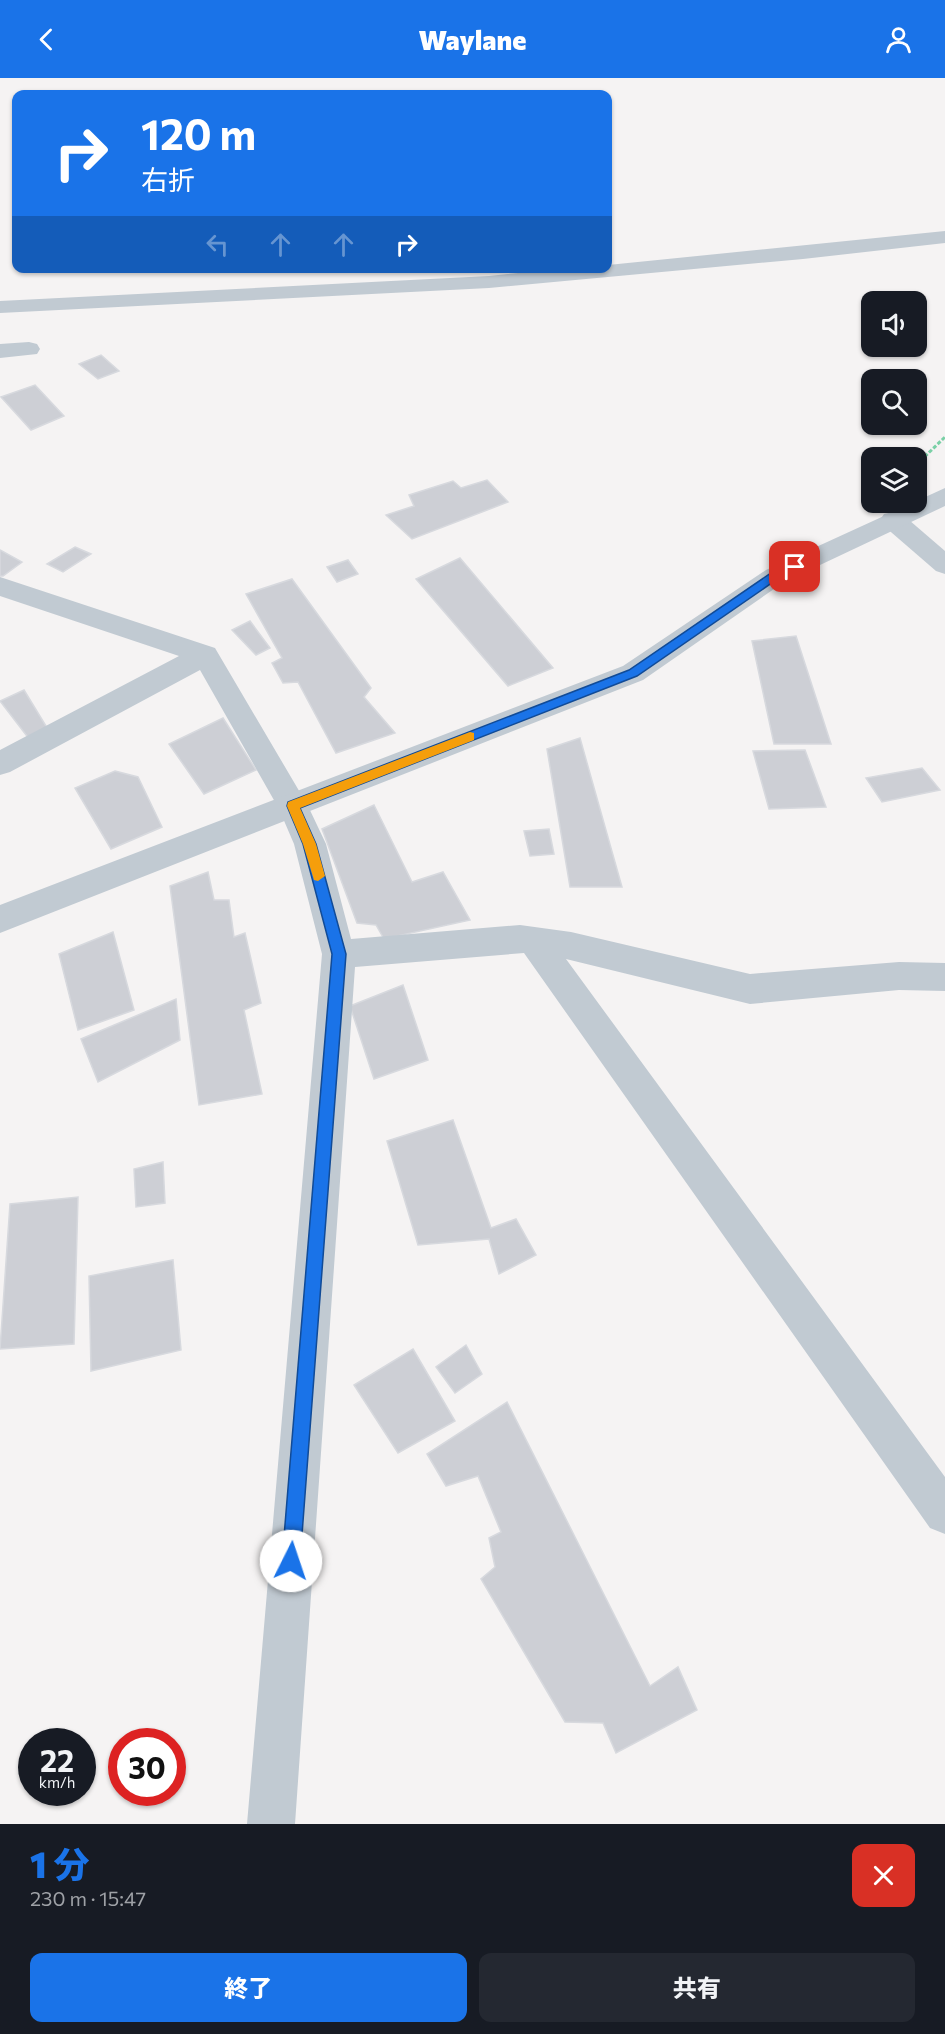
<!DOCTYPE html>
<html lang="ja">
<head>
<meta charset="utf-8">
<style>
	:root { --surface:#171b24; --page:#242831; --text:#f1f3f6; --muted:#9ea1a6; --accent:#1a73e8 }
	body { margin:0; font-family:Commissioner,"Noto Sans JP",sans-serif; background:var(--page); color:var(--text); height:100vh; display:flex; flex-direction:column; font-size:22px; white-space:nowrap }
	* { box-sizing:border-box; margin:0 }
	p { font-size:20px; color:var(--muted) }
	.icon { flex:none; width:33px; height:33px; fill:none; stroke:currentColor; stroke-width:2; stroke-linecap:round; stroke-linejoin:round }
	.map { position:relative; height:1746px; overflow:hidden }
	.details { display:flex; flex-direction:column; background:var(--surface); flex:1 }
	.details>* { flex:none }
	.hud { position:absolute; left:12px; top:12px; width:600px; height:183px; border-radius:12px; box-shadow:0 2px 4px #0004; background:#1a73e8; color:#fff; overflow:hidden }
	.fabs { position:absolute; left:861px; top:213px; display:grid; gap:12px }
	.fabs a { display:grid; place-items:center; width:66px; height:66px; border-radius:12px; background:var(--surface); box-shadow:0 2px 4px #0004; font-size:30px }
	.speed { position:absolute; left:18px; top:1650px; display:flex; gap:12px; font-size:30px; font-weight:700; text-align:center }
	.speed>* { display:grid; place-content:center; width:78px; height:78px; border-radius:50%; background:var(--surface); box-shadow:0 2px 4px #0004; line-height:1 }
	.speed small { font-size:15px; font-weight:400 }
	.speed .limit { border:9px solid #d22; background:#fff; color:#111 }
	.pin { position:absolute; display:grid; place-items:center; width:51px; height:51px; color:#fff; margin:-26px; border-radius:12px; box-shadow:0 3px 9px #0006 }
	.me { position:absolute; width:66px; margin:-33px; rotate:4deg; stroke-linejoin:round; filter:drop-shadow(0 0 4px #0008) }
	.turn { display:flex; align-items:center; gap:21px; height:126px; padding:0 30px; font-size:27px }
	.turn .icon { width:78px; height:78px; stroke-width:2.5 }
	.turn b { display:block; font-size:42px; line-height:51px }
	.lanes { display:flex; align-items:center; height:57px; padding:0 30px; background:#0003; justify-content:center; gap:30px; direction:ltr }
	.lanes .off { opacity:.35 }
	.round { display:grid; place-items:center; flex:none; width:63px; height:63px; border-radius:12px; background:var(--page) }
	.overview { display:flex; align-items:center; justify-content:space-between; height:102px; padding:0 30px }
	h1 { font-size:36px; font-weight:800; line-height:45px; color:var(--accent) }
	.cta { display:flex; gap:12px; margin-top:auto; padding:12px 30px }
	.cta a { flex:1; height:69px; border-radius:12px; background:var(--accent); color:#fff; font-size:24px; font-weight:800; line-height:69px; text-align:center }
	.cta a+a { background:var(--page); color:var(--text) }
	header { display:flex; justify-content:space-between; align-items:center; height:78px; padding:0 30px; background:var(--accent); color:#fff; font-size:27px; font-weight:800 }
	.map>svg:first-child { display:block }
	.building { fill:#cdcfd5; stroke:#d7d9de; stroke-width:1.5 }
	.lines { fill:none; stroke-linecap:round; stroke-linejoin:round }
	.path { stroke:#7ad0a6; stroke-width:3; stroke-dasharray:4 2; stroke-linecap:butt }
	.minor { fill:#c1cad2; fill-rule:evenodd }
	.tertiary { fill:#c1cad2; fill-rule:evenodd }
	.route { fill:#1a73e8; stroke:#114b97; stroke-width:1.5 }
	.slow { fill:#f59e0b }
</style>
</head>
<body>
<header><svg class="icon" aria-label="back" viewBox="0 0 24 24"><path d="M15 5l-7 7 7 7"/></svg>Waylane<svg class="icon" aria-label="person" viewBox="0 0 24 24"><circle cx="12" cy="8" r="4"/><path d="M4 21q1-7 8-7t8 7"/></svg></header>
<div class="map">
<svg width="945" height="1746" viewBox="0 0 945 1746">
	<rect width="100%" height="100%" fill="#f5f3f3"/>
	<g class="building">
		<polygon points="101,277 119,293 98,301 79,286"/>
		<polygon points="35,307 64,338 31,352 1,319"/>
		<polygon points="487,402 508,424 412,461 386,437 414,428 409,417 453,403 461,410"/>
		<polygon points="75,469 91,476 63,494 47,486"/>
		<polygon points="0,472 22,484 3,498 0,498"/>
		<polygon points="460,480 553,590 508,608 416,501"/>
		<polygon points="348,482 358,496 337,504 327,489"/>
		<polygon points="292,501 371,610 364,619 395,655 336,675 298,604 283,605 272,585 282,580 246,516"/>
		<polygon points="250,543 270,570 256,577 232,552"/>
		<polygon points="796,558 831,666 774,666 752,563"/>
		<polygon points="24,612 49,653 30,662 0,623"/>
		<polygon points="223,640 256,692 204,716 169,666"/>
		<polygon points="580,660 622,809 570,809 547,671"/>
		<polygon points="805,672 826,729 769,731 753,673"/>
		<polygon points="922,690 940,712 882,724 866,700"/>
		<polygon points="115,693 138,699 162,749 111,771 75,710"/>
		<polygon points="374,727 412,804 443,794 470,842 384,861 376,847 357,845 322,751"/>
		<polygon points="549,751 554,776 530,778 524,753"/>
		<polygon points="208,794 214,822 229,822 234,859 245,855 261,925 244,932 262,1016 199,1027 170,808"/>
		<polygon points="113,854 134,932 78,952 59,876"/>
		<polygon points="403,907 428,982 374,1001 350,928"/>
		<polygon points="176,921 180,962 98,1004 81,961"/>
		<polygon points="453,1042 491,1150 516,1141 536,1177 499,1196 489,1161 418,1167 387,1063"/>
		<polygon points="163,1084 165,1125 136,1129 134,1091"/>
		<polygon points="78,1119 74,1266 0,1271 10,1126"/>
		<polygon points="173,1182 181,1272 91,1293 89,1198"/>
		<polygon points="466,1267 482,1296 455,1315 436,1289"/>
		<polygon points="413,1271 455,1343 398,1375 354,1307"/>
		<polygon points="507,1324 650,1608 678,1589 697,1632 616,1675 603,1645 565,1644 481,1501 495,1489 489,1460 501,1454 478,1398 446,1408 427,1376"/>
	</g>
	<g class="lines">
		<polyline class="path" points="916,387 945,359"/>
		<g class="minor">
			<polygon points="945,153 945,165 803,181 489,210 0,235 0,223 489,198 567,190 608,190 608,187"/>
			<polygon points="29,264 37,266 40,271 37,276 0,280 0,266"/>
			<polygon points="893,434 902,436 945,473 945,496 936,493 884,448 880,442 884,436"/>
			<polygon points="0,499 215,570 308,728 326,766 351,861 520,847 571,854 750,896 899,884 945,885 945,913 899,912 750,926 566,881 945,1399 945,1456 930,1450 524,875 355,889 295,1746 247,1746 322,876 294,766 279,731 200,592 10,694 0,697 0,672 179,578 0,518"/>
		</g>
		<polygon class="tertiary" points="945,410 945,428 784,504 643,602 0,855 0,827 623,588 766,492"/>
	</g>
	<polygon class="route" points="795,485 800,489 799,491 779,500 637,598 300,730 316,766 346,876 300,1483 297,1490 291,1492 284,1490 282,1483 332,876 303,766 287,728 288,724 629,592 771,495"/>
	<polygon class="slow" points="470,654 474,655 474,662 300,730 316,766 325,798 318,803 314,802 303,766 287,728 288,724"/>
</svg>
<div class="fabs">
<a><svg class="icon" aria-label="sound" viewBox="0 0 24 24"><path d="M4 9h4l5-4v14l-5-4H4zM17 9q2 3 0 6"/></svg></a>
<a><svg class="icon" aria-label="search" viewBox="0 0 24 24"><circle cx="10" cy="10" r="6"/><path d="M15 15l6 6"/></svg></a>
<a><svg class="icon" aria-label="layers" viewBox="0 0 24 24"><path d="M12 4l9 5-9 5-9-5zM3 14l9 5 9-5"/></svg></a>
</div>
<div class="speed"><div>22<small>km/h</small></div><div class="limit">30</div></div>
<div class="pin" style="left:795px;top:489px;background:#d93025"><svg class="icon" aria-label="arrive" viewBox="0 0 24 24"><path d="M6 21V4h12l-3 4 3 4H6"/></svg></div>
<svg class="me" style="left:291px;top:1483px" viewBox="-20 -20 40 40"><circle r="19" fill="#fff"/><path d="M0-13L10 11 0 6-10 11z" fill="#1a73e8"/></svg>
<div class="hud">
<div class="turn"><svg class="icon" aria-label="right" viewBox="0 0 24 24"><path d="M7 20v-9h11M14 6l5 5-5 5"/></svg><div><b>120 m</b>右折</div></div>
<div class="lanes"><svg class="icon off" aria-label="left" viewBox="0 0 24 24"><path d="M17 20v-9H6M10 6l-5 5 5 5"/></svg><svg class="icon off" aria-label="ahead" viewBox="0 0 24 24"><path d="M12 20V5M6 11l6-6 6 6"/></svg><svg class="icon off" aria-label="ahead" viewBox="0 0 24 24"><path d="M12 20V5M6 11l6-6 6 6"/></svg><svg class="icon" aria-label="right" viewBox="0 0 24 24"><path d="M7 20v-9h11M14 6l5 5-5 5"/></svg></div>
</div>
</div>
<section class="details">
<div class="overview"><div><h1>1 分</h1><p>230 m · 15:47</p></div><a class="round" style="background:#d93025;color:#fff"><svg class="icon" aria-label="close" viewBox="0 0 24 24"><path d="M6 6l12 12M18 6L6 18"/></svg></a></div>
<div class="cta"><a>終了</a><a>共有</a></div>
</section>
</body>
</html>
